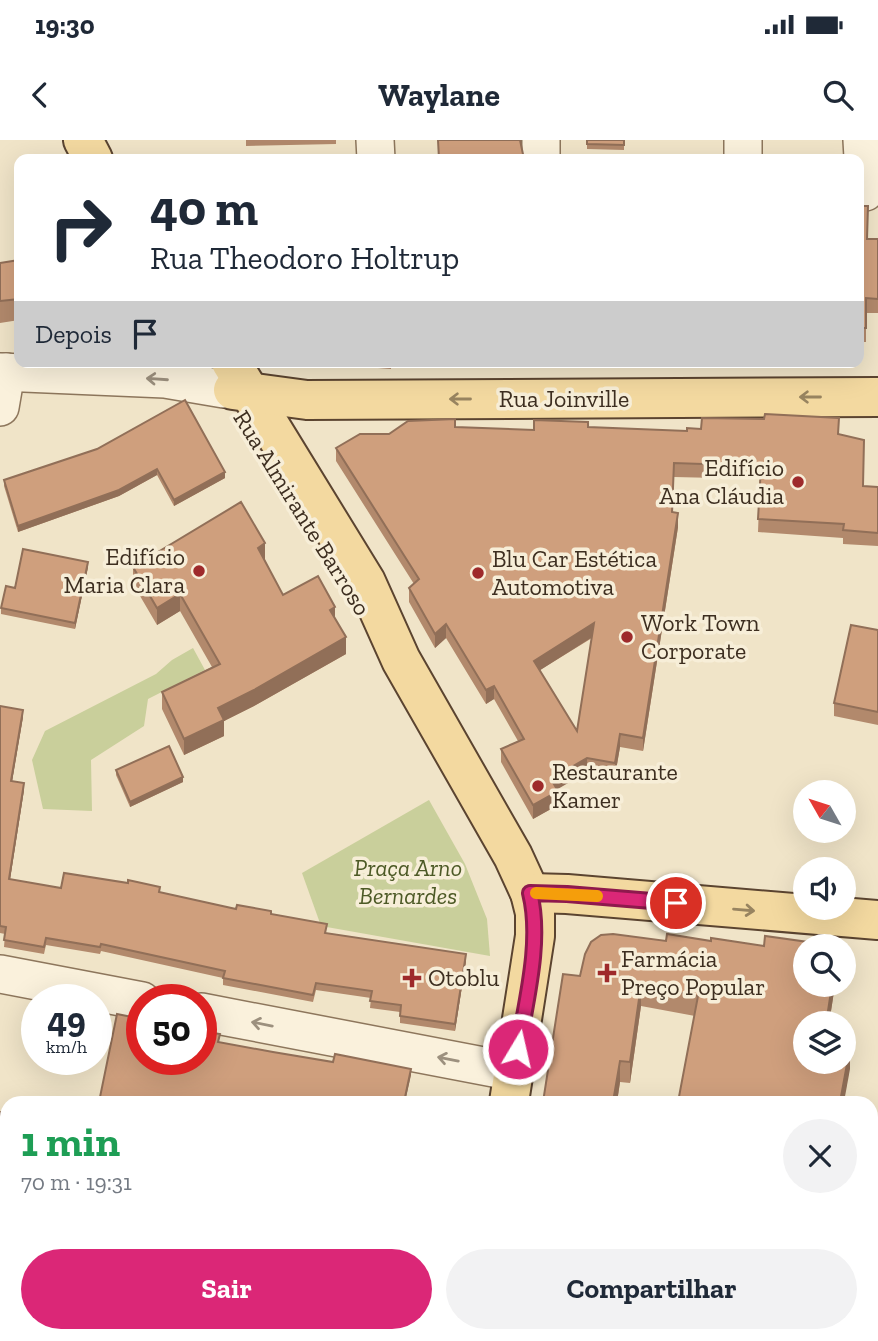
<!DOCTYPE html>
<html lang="pt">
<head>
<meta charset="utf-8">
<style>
	:root { --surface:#fff; --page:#f2f2f3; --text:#1f2937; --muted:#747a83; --accent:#db2777 }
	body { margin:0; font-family:"Zilla Slab",serif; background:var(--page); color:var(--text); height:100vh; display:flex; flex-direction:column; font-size:26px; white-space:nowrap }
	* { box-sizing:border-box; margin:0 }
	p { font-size:23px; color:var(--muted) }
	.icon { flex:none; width:38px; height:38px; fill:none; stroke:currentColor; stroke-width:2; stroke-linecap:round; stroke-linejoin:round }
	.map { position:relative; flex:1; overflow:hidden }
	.side { position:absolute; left:0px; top:956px; width:878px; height:247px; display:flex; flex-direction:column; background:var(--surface); border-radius:21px 21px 0 0; box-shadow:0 7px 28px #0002 }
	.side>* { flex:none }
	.banner { position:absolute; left:14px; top:14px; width:850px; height:214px; border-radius:14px; box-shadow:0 7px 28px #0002; background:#fff; color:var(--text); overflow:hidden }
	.needle { width:46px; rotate:309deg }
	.tools { position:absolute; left:793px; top:640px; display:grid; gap:14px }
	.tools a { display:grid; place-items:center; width:63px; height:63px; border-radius:50%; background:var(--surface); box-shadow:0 7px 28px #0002; font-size:35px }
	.speed { position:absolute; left:21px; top:844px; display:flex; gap:14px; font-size:35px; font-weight:700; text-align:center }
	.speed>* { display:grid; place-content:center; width:91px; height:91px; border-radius:50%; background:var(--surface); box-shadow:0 7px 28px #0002; line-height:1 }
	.speed small { font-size:18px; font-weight:400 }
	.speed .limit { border:10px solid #d22; background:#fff; color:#111 }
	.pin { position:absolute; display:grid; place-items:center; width:60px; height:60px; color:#fff; margin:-30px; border:4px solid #fff; border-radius:50%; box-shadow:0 2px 7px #0007 }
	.me { position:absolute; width:77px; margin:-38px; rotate:9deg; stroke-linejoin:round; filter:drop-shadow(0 0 5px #0008) }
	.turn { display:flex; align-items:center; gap:24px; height:147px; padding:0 21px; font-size:32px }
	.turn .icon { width:91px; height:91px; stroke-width:2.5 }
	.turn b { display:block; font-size:49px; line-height:60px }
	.then { display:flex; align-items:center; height:66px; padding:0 21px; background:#0003; gap:14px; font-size:26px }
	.round { display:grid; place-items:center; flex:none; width:74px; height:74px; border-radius:37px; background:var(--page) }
	.overview { display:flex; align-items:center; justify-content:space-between; height:119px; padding:0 21px }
	h1 { font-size:42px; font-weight:700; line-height:52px; color:#1e9e55 }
	.cta { display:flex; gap:14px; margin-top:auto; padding:14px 21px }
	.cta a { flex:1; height:80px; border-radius:42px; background:var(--accent); color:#fff; font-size:28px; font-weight:700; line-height:80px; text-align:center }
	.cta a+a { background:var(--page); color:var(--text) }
	.status { display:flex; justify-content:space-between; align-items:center; height:49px; padding:0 35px; background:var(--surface); direction:ltr }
	.status svg { height:19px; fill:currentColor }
	header { display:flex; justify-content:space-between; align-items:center; height:91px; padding:0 21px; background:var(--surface); font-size:32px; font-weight:700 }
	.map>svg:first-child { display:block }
	.green { fill:#c9cf9b }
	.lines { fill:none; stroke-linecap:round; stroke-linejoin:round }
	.minor-casing { stroke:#8d765c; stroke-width:40 }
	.major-casing { stroke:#5b4430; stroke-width:42 }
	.minor { stroke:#faf1dc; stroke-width:37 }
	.major { stroke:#f3d9a0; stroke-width:38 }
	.wall { fill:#b2896c; fill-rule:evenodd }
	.shaded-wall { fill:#916f58 }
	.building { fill:#cf9f7d; stroke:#916f58; stroke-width:2; fill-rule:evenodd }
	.oneway { stroke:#9c907e }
	.oneway2 { stroke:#988460 }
	.route-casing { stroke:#8e194d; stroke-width:18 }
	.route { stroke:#db2777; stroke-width:12 }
	.slow { stroke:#f59e0b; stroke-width:12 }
	.poi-dot { fill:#9e2a2b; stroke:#f7eed8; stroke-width:2.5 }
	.labels { text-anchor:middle; stroke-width:7; stroke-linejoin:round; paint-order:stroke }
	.street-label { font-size:24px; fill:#3d2e20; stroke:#f7eed8 }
	.poi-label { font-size:24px; fill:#3d2e20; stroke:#f7eed8; text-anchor:start }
	.park-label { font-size:24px; font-style:italic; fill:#4d5a26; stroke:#f7eed8 }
</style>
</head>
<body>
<div class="status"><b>19:30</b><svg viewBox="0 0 49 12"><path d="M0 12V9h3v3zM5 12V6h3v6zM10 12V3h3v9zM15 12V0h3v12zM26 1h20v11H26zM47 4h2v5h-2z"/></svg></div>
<header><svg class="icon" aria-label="back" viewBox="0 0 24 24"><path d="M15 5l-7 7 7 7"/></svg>Waylane<svg class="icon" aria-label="search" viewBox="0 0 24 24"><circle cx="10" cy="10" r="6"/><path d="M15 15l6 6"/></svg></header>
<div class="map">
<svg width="878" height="1201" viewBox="0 0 878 1201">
	<rect width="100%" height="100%" fill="#f0e4c8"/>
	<g class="green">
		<polygon points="193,508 205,530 148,559 144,586 91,620 92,671 43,669 32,620 45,591 156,534 172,520"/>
		<polygon points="429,660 465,724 487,779 490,816 321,786 302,733"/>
	</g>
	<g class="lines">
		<defs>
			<g id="minor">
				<polyline points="375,0 376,19"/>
				<polyline points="743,0 743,19"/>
				<polyline points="862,0 865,52"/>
				<polyline points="541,19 541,0"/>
				<polyline points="0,232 165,239 224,249"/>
				<polyline points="0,267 6,232"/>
				<polyline points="0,834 142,861"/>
				<polyline points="201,872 515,932"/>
				<polyline points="0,1060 7,1061"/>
			</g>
			<g id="major">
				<polyline points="83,0 93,19"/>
				<polyline points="231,222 366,442 401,520 513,716 530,753 535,773 535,796 509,962"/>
				<polyline points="233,250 307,260 878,257"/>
				<polyline points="530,753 567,754 878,780"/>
				<polyline points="467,1201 468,1195"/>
			</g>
		</defs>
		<use href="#minor" class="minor-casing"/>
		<use href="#major" class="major-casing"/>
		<use href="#minor" class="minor"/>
		<use href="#major" class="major"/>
	</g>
	<g class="wall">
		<polygon points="246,0 336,0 336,4 246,6"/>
		<polygon points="587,0 624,0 624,10 587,9"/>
		<polygon points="859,66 867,99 878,99 878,173 866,173 866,202 859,202"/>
		<polygon points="19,120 19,180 0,183 0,123"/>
		<polygon points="365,222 391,222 391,229 365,227"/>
		<path d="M 455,287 L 534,290 L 588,287 L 687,291 L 839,295 L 864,346 L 878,347 L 878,406 L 843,404 L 843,398 L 758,392 L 760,339 L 674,337 L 673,372 L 678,387 L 643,611 L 620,607 L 615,636 L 587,632 L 556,649 L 558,665 L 533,679 L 501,622 L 501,609 L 518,601 L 494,559 L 486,564 L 446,498 L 435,508 L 409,462 L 409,448 L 414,444 L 336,321 L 336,308 L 389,294 ZM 592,498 L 577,591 L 540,530 Z"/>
		<polygon points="97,309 225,338 174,366 157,335 119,356 18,392 4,346 4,340"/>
		<polygon points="265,419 264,420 283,455 335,478 346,514 254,566 224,581 224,596 184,615 162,569 162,552 212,527 180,471 157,485 133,444 133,427"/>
		<polygon points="88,427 75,489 1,474 1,468 15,448"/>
		<polygon points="878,490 878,585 834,576 834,563"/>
		<polygon points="0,566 23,577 12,641 24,650 10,739 61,748 160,752 236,769 271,774 326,793 466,821 455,891 400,883 400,872 370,868 371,858 316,850 313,862 223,845 223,838 101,811 100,814 46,805 44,814 4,807 5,794 0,793"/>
		<polygon points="116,630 183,642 130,667 116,635"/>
		<polygon points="580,836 805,845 835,845 829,884 805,884 850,929 695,876 641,866 630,943 620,942 617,962 543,962"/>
		<polygon points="0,972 7,973 7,1024 0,1023"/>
		<polygon points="237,1195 325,1195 324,1201 264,1201"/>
	</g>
	<g class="shaded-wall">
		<polygon points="157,329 157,335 119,356 18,392 18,386"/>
		<polygon points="225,332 225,338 174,366 174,360"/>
		<polygon points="678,373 678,387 643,611 643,598"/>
		<polygon points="265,403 265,419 258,424 258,408"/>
		<polygon points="88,422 88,427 75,489 75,483"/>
		<polygon points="180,454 180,471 157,485 157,468"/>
		<polygon points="335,467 335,484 330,470"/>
		<polygon points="594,483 594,496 534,534 534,521"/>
		<polygon points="446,484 446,498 435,508 435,494"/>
		<polygon points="346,497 346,514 254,566 224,581 224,596 184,615 184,599 218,568"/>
		<polygon points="494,546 494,559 486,564 486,550"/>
		<polygon points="23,570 23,577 11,648 11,641"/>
		<polygon points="620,594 620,607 615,636 615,623"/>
		<polygon points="587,618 587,632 551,653 551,639"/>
		<polygon points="183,637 183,642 130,667 130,662"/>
		<polygon points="24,643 24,650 9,746 9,739"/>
		<polygon points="558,651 558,665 533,679 533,665"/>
		<polygon points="466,814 466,821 455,891 455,884"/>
		<polygon points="641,845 641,866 630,943 630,922"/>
		<polygon points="832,845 835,845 829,884 826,884"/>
		<polygon points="850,908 850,929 844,962 840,962"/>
		<polygon points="620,921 620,942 617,962 613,962"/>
		<polygon points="411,929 411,935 405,962 404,962"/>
		<polygon points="426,1195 429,1195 428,1201 424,1201"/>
	</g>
	<g class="building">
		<polygon points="438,0 520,0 524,19 439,19"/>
		<polygon points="587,0 624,0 624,5 587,4"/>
		<polygon points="859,66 868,66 867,99 878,99 878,159 866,158 866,188 859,188"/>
		<polygon points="19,120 19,159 0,161 0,123"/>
		<polygon points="185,260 225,332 174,360 157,329 119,350 18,386 4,340 97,309"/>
		<path d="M 765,274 L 839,278 L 838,294 L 864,300 L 863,346 L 878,347 L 878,393 L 843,390 L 844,384 L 758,379 L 761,326 L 674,323 L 672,372 L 678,373 L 643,598 L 620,594 L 615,623 L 587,618 L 551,639 L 558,651 L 533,665 L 501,609 L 524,599 L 494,546 L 486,550 L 446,484 L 435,494 L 409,448 L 419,439 L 336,308 L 360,294 L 389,294 L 408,281 L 455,279 L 455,287 L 534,290 L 534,280 L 588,282 L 588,287 L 687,291 L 687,288 L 701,289 L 702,278 L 764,279 ZM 594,483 L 577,591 L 534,521 Z"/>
		<polygon points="241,362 265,403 258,408 283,455 318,436 335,467 330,470 346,497 254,550 218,568 224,580 184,599 162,552 220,524 180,454 157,468 133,427"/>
		<polygon points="23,409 88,422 75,483 1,468 6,446 15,448"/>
		<polygon points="851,485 878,490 878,572 834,563"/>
		<polygon points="0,566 23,570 11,641 24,643 9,739 61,748 64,733 128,743 128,740 160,747 159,752 236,769 237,765 271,771 271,774 327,784 325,793 466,814 455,884 400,876 401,865 370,861 372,851 316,843 313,855 223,838 225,831 101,804 100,807 46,798 44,807 4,800 6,787 0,786"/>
		<polygon points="169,606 183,637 130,662 116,630"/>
		<polygon points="613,794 666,801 667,794 711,801 711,798 764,806 765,796 837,806 805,807 805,845 832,845 826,884 805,884 805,922 844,922 844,907 850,908 840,962 678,962 698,856 641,845 630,922 620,921 613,962 543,962 563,834 580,836 585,814 591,802 601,795"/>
		<polygon points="117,874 142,879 142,919 201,919 201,891 220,894 218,902 273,912 333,922 335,914 411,929 404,962 99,962"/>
		<polygon points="0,972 7,973 7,1017 0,1016"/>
		<polygon points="0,1096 5,1098 0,1120"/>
		<polygon points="102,1195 212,1195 211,1201 101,1201"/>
		<polygon points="278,1195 322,1195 321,1201 277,1201"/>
		<polygon points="373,1195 426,1195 424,1201 372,1201"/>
	</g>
	<defs><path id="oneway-shaft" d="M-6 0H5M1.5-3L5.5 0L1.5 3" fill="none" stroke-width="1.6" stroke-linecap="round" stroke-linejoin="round" transform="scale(1.75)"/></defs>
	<g class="oneway">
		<use href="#oneway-shaft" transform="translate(157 239) rotate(-176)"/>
		<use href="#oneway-shaft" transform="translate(262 884) rotate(-169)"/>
		<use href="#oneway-shaft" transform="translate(448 919) rotate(-169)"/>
	</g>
	<g class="oneway2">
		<use href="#oneway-shaft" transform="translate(810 257) rotate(180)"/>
		<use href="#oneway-shaft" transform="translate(460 259) rotate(180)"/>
		<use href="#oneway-shaft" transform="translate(744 770) rotate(5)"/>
	</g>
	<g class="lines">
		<defs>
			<path id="route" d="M 518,909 C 526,861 542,801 530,753 L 567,754 L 676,763"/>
		</defs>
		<use href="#route" class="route-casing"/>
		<use href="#route" class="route"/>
		<polyline class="slow" points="536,753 597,756"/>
	</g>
	<g class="poi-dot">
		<circle cx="798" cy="342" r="7"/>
		<circle cx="199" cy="431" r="7"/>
		<circle cx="478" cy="433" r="7"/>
		<circle cx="627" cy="497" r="7"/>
		<circle cx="538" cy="646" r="7"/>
		<path d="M603.5 822.5h7v7h7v7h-7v7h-7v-7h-7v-7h7z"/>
		<path d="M408.5 827.5h7v7h7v7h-7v7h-7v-7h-7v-7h7z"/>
	</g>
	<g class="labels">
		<g class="street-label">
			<text x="564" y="267">Rua Joinville</text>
			<text transform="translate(302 373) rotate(58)" y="8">Rua Almirante Barroso</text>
		</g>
		<g class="poi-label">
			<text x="784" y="336" text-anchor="end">Edifício<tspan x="784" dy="28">Ana Cláudia</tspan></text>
			<text x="185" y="425" text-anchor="end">Edifício<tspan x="185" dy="28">Maria Clara</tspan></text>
			<text x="492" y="427">Blu Car Estética<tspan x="492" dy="28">Automotiva</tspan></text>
			<text x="641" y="491">Work Town<tspan x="641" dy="28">Corporate</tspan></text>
			<text x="552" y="640">Restaurante<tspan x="552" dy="28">Kamer</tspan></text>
			<text x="621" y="827">Farmácia<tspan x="621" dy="28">Preço Popular</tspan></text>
			<text x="428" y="846">Otoblu</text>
		</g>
		<g class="park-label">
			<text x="408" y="736">Praça Arno<tspan x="408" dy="28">Bernardes</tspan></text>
		</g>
	</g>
</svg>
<div class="tools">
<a><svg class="needle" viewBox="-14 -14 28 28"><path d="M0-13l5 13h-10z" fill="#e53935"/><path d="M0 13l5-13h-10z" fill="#747a83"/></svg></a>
<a><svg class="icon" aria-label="sound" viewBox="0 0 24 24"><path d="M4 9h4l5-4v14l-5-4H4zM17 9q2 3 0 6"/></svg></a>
<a><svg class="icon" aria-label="search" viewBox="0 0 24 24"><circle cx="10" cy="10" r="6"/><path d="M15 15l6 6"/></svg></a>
<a><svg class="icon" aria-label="layers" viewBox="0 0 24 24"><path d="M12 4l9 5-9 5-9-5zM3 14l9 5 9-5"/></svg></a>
</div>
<div class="speed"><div>49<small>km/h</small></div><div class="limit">50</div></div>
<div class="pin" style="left:676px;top:763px;background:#d93025"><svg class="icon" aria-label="arrive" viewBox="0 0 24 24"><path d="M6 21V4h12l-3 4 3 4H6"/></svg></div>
<svg class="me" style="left:518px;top:909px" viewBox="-20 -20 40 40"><circle r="17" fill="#db2777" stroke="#fff" stroke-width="3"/><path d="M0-11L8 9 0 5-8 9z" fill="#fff"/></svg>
<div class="banner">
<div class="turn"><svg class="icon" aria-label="right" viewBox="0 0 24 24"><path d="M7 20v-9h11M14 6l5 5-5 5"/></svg><div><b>40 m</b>Rua Theodoro Holtrup</div></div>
<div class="then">Depois<svg class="icon" aria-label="arrive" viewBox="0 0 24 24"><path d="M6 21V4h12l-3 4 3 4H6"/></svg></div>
</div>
<section class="side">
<div class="overview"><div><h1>1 min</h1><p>70 m · 19:31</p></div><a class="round"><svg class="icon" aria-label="close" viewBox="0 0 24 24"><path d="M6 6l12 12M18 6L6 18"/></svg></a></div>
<div class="cta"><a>Sair</a><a>Compartilhar</a></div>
</section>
</div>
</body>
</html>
